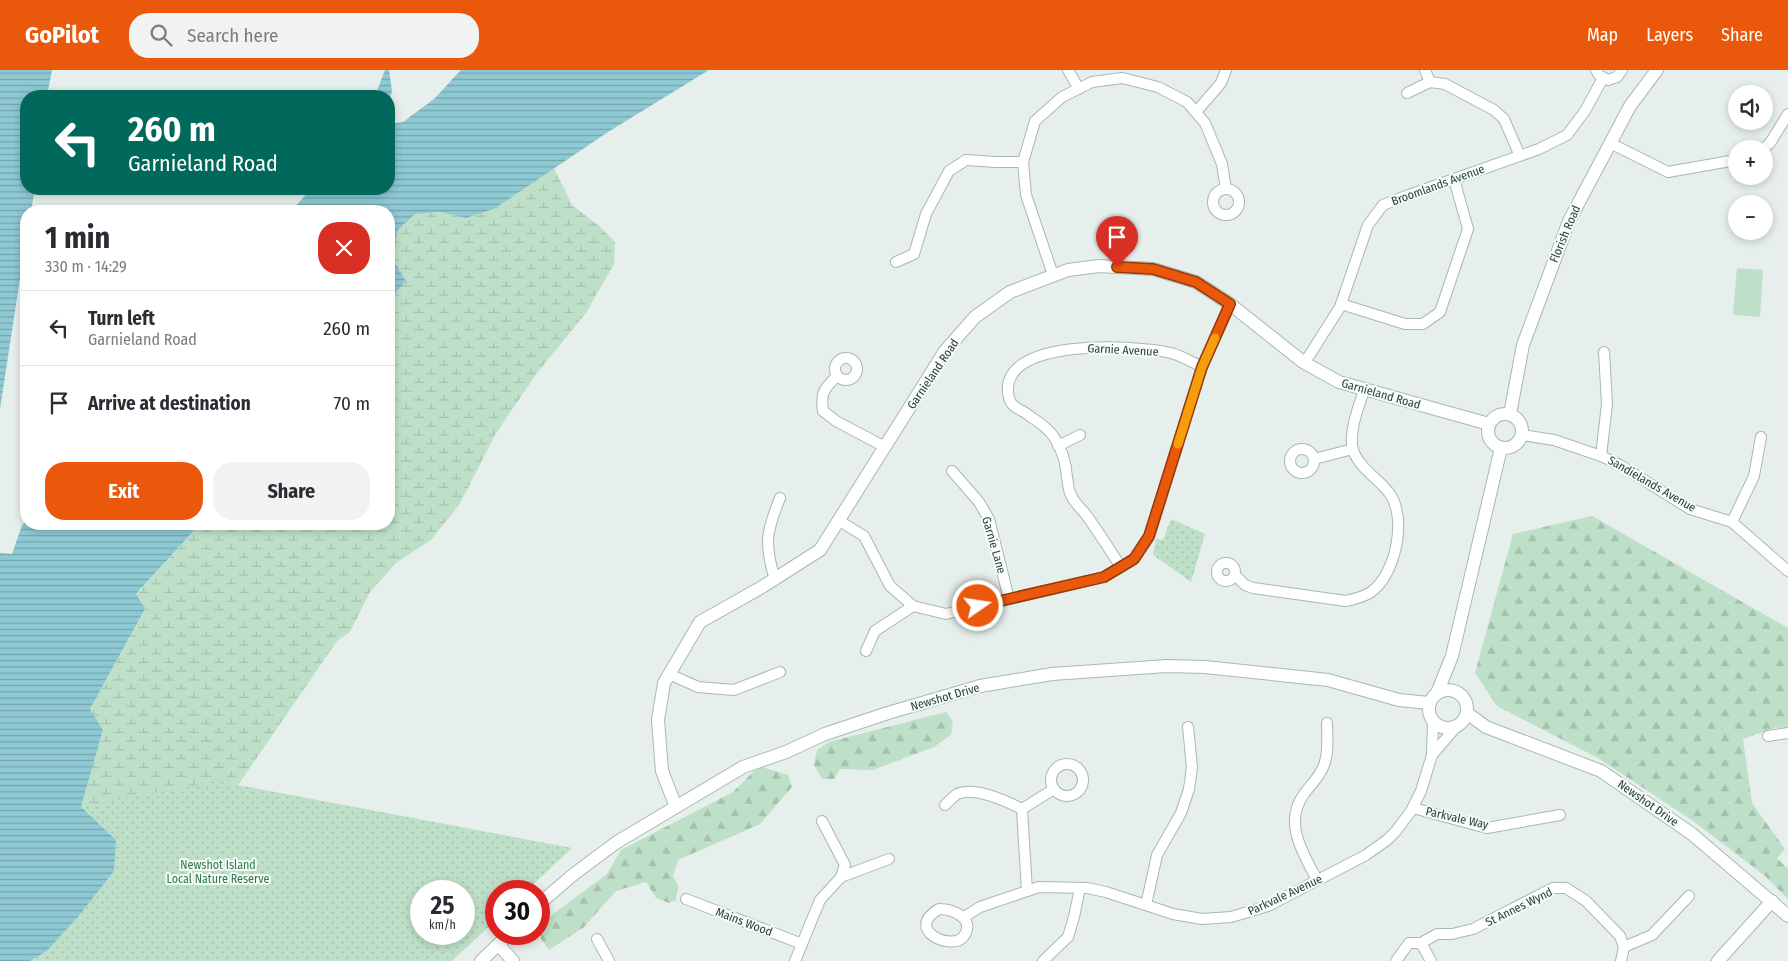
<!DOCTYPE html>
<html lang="en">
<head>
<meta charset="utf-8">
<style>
	:root { --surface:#fff; --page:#f2f2f3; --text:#2b2b33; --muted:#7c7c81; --line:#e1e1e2; --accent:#ea580c }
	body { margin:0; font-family:"Fira Sans Condensed",sans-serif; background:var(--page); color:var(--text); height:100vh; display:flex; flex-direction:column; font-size:19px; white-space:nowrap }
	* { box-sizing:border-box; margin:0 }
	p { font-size:16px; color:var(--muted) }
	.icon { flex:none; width:28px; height:28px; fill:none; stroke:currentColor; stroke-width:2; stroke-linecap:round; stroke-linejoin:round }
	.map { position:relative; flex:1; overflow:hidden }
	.sheet { position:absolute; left:20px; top:135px; width:375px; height:325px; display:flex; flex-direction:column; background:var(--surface); border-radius:20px; box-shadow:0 2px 8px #0003 }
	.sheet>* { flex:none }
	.guide { position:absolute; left:20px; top:20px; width:375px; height:105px; border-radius:20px; box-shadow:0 2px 8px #0003; background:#00695c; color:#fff; overflow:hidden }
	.controls { position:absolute; left:1728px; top:15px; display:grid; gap:10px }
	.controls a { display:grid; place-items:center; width:45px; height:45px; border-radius:50%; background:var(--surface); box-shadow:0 2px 8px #0003; font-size:25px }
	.speed { position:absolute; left:410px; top:810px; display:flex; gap:10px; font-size:25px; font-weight:700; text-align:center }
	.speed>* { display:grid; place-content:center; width:65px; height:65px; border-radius:50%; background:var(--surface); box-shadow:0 2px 8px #0003; line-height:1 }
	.speed small { font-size:12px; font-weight:400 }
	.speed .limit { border:8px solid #d22; background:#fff; color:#111 }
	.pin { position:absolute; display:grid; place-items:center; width:42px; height:42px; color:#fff; margin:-51px -21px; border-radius:50% 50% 50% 0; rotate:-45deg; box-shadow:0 0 5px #0007 }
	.pin .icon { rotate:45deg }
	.me { position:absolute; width:55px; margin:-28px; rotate:77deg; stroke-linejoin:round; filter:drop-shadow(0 0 4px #0008) }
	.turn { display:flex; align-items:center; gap:18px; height:105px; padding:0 25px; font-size:22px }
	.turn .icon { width:65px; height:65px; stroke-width:2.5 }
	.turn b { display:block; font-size:35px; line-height:42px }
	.round { display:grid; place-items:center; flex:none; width:52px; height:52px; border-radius:20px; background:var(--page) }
	.headline { display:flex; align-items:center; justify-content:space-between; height:85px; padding:0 25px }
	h1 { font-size:30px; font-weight:700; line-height:38px }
	.primary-button { display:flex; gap:10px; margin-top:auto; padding:10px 25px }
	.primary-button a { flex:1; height:58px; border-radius:20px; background:var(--accent); color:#fff; font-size:20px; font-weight:700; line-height:58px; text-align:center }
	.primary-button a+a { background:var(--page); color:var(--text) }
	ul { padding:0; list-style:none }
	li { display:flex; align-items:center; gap:15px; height:75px; padding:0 25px; border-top:1px solid var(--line) }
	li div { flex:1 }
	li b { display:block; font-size:19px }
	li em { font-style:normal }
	header { display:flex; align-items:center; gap:30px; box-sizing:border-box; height:70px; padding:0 25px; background:var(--accent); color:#fff }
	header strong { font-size:24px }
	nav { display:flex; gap:28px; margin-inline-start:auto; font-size:18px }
	.search { width:350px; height:45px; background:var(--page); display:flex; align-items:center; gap:12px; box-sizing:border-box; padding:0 18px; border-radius:20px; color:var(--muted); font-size:19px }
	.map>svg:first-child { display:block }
	.grass { fill:#bfe0c8 }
	.forest { fill:url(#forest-firs) }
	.wetland { fill:url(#wetland-marsh) }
	.park { fill:url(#park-dots); fill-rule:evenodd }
	.water { fill:url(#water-rules) }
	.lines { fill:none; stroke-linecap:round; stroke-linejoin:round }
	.minor-casing { stroke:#a8b8b2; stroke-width:12 }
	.tertiary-casing { stroke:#a8b8b2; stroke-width:14 }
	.minor { stroke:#fff; stroke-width:10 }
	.tertiary { stroke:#fff; stroke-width:12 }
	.route-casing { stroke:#983908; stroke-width:12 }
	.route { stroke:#ea580c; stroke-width:9 }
	.slow { stroke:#f59e0b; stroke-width:9 }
	.labels { text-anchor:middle; stroke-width:4; stroke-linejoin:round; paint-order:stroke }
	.street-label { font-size:12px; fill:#24423a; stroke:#f7fbf9 }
	.park-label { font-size:12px; fill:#2d7a4b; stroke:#f7fbf9 }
</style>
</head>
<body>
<header>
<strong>GoPilot</strong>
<div class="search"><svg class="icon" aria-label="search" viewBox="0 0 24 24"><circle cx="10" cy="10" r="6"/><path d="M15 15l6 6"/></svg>Search here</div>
<nav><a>Map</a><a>Layers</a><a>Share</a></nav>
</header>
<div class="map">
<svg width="1788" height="891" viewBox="0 0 1788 891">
	<defs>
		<pattern id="forest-firs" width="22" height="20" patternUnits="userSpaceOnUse" patternTransform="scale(1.25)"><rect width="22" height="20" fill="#bfe0c8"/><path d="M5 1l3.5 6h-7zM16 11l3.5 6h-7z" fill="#a4c1ad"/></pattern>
		<pattern id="wetland-marsh" width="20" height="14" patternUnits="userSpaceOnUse" patternTransform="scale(1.25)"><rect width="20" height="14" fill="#bfe0c8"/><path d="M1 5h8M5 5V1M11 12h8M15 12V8" fill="none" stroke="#a4c1ad"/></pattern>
		<pattern id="park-dots" width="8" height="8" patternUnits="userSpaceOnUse" patternTransform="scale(1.25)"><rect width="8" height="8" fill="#bfe0c8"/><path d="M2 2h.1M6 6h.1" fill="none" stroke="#a4c1ad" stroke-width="1.8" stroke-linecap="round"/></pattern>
		<pattern id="water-rules" width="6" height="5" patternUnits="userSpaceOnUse" patternTransform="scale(1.25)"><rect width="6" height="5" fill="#8ec9d4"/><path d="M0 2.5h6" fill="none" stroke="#74a5ad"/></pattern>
	</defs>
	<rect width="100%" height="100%" fill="#e6efeb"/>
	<polygon class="grass" points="1737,198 1763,200 1760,247 1733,245"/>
	<g class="forest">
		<polygon points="1592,446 1788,558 1788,657 1774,658 1743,669 1752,733 1785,779 1777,788 1788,799 1788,829 1765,806 1693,751 1598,688 1497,636 1475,603 1513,464"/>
		<polygon points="946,642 953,652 951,665 934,677 873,700 840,699 834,709 822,709 814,695 817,680 829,672"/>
		<polygon points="759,696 788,705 792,717 760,754 678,790 673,806 678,815 676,830 669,833 656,828 646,812 616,821 584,857 549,880 541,869 541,853 607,804 621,780 733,722"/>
	</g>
	<polygon class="wetland" points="554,98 572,135 598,155 615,172 614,194 586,243 537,303 495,365 459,435 431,470 396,493 370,522 350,562 337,571 238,715 217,711 47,881 82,842 114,801 81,737 103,660 90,639 145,540 136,525 200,454 389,454 389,230 406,211 394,191 397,161 415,144 441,142 466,148 494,139"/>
	<g class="park">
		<polygon points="1171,449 1205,464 1191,512 1153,485 1156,469 1163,470"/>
		<path d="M 217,711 L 572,778 L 526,821 L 496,821 L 496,850 L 452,891 L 30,891 L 47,881 L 82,842 L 114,801 L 116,770 L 81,737 ZM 421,821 L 464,821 L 464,864 L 421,864 Z"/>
	</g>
	<g class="water">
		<polygon points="0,0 52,0 47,26 26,26 26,119 35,119 31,141 26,141 26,169 0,339"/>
		<polygon points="385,0 389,0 392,21 389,32 389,26 371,26 377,21"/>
		<polygon points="461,0 709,0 608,62 494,139 466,148 441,142 415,144 397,161 394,191 406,211 389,230 389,141 291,141 311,119 389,119 389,54 403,52 434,29"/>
		<polygon points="26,452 26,454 200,454 136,524 145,539 90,639 103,660 81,737 116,770 114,801 82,842 47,881 30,891 0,891 0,483 12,484 22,455"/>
	</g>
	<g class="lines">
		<defs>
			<g id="minor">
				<polyline points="1068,0 1079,19"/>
				<polyline points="1425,0 1430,12 1445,14 1494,40 1504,49 1520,86"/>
				<polyline points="1596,0 1599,5 1608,10 1617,7 1622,0"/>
				<polyline points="1407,23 1430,12"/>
				<polyline points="1196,42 1221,13 1226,0"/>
				<polyline points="1610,73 1668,102 1736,90"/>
				<polyline points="1763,79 1770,73 1788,44"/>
				<circle cx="1226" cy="132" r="13"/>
				<polyline points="896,192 914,184 926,144 949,101 966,90 996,92 1023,92"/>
				<polyline points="1053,205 1026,125 1023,92 1035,51 1062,27 1092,12 1122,8 1158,17 1187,32 1205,53 1222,94 1226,119"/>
				<polyline points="1341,234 1405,254 1423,254 1440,242 1468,159 1454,109"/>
				<circle cx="846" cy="299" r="11"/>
				<polyline points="1303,292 1309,286 1340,237 1368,155 1383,135 1406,126 1539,79 1567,65 1585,41 1603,8"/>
				<path d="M 837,306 C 825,318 820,322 823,341 L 836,351 L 885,377"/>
				<polyline points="1522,365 1554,370 1601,386 1620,395 1690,439 1732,452 1788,501"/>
				<polyline points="1058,376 1080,365"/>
				<circle cx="1302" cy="391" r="12"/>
				<polyline points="1601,386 1607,334 1604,282"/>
				<polyline points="1314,389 1353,379"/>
				<polyline points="952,401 979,432 989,449 1009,529"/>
				<polyline points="838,450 864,466 890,516 913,536 946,544 1104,507 1134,489 1149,467 1202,297 1230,234"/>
				<polyline points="1732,452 1754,406 1761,367"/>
				<circle cx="1226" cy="502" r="9"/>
				<path d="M 1121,497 C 1110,480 1099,463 1087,446 C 1082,439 1074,433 1071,425 C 1068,420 1068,412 1067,407 C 1066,393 1062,379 1054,367 C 1049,360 1039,352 1031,347 C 1024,340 1012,339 1009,328 C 994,266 1137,275 1171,283 C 1182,286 1192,292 1202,297"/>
				<path d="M 1235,505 L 1245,515 L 1253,518 L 1346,531 C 1355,529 1364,527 1371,522 C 1396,504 1407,449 1390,424 C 1379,409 1359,398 1353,380 C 1348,363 1359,336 1364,320"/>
				<path d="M 775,510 C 764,473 766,463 780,428"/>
				<polyline points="866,581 875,561 913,536"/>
				<polyline points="669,604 698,617 734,620 780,602"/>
				<polyline points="1768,666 1788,663"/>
				<polyline points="1432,685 1456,657"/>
				<circle cx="1067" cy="710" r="16"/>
				<path d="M 945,735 C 948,732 953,727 957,724 C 975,716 1006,731 1022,739 L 1027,821"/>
				<polyline points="1413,738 1487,758 1560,745"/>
				<polyline points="1022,739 1054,719"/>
				<polyline points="841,807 889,789"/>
				<path d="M 1317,810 C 1303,783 1283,753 1304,724 C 1311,714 1320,707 1324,695 C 1329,682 1327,667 1327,653"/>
				<polyline points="686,829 802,874"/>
				<polyline points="1146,835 1157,785 1181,743 1189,719 1192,697 1188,657"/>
				<path d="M 939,839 C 953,839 976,849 964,866 C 953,882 903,860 939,839 Z"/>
				<polyline points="964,847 980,837 1039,817 1087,818 1106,822 1173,844 1202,849 1231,847 1268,836 1366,785 1387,770 1396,761 1411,741 1421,721 1432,685 1433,652"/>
				<polyline points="597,869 609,891"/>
				<polyline points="1421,873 1431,891"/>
				<polyline points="1624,877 1652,865 1689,826"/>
				<polyline points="795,891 820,830 841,807 845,795 822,751"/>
				<polyline points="1043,891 1068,867 1074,847 1080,818"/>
				<polyline points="1396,891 1409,873 1421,873 1437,864 1452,864 1473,859 1553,818 1566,818 1586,831 1620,866 1624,877 1621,891"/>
			</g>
			<g id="tertiary">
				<circle cx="1505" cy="361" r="17"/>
				<polyline points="1510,344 1523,275 1569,151 1630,36 1657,0"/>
				<circle cx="1448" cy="639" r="19"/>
				<polyline points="1437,623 1452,586 1501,378"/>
				<polyline points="1467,643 1486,657 1601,701 1692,764 1788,846"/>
				<polyline points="676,737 662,701 658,650 664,613 700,552 762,517 820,480 945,281 975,247 1010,222 1068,200 1099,196 1153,199 1196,212 1230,234 1303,292 1339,312 1489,354"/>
				<polyline points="539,834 574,804 617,772 743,697 786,682 825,664 888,643 980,616 1052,604 1167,596 1205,597 1328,610 1399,630 1429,633"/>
				<polyline points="499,875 513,891"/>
				<polyline points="481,891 509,864"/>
				<polyline points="1718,891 1772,831"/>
			</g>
		</defs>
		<use href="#minor" class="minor-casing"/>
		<use href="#tertiary" class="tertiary-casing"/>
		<use href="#minor" class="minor"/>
		<use href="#tertiary" class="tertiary"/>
	</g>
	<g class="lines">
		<defs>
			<polyline id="route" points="978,536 1104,507 1134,489 1149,466 1202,297 1230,234 1196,212 1153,199 1117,197"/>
		</defs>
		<use href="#route" class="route-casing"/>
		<use href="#route" class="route"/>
		<polyline class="slow" points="1178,374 1202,297 1215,268"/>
	</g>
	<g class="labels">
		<g class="street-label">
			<text transform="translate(1438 115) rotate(-20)" y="4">Broomlands Avenue</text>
			<text transform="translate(1565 164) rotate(-67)" y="4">Florish Road</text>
			<text transform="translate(1123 280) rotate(3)" y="4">Garnie Avenue</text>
			<text transform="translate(933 304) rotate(-56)" y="4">Garnieland Road</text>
			<text transform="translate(1381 324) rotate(16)" y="4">Garnieland Road</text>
			<text transform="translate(1652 414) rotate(30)" y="4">Sandielands Avenue</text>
			<text transform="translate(994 475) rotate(74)" y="4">Garnie Lane</text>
			<text transform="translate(945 627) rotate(-16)" y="4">Newshot Drive</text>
			<text transform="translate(1648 733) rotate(35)" y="4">Newshot Drive</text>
			<text transform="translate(1457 748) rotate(13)" y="4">Parkvale Way</text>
			<text transform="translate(1285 825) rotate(-25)" y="4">Parkvale Avenue</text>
			<text transform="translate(1519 837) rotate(-26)" y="4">St Annes Wynd</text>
			<text transform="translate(744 852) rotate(21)" y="4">Mains Wood</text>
		</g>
		<g class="park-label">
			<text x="218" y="799">Newshot Island<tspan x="218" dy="14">Local Nature Reserve</tspan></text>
		</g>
	</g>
</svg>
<div class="controls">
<a><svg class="icon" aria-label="sound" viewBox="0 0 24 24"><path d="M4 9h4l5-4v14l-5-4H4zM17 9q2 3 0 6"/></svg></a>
<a>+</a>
<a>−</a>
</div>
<div class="speed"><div>25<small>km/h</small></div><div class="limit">30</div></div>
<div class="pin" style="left:1117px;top:197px;background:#d93025"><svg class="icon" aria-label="arrive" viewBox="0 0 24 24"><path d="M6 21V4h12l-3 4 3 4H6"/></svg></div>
<svg class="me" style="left:978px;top:536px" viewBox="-20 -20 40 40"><circle r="17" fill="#ea580c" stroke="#fff" stroke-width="3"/><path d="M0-11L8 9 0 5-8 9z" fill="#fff"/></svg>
<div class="guide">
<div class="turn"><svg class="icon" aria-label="left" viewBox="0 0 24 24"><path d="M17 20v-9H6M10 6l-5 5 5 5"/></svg><div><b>260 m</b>Garnieland Road</div></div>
</div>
<section class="sheet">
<div class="headline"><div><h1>1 min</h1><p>330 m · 14:29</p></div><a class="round" style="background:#d93025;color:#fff"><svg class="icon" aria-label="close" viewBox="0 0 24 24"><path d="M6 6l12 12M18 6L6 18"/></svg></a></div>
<ul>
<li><svg class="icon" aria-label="left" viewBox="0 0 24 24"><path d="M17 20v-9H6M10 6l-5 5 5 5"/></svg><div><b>Turn left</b><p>Garnieland Road</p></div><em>260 m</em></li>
<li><svg class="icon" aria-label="arrive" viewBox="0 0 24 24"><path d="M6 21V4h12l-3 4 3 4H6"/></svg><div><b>Arrive at destination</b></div><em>70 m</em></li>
</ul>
<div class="primary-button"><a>Exit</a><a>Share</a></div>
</section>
</div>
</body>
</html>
